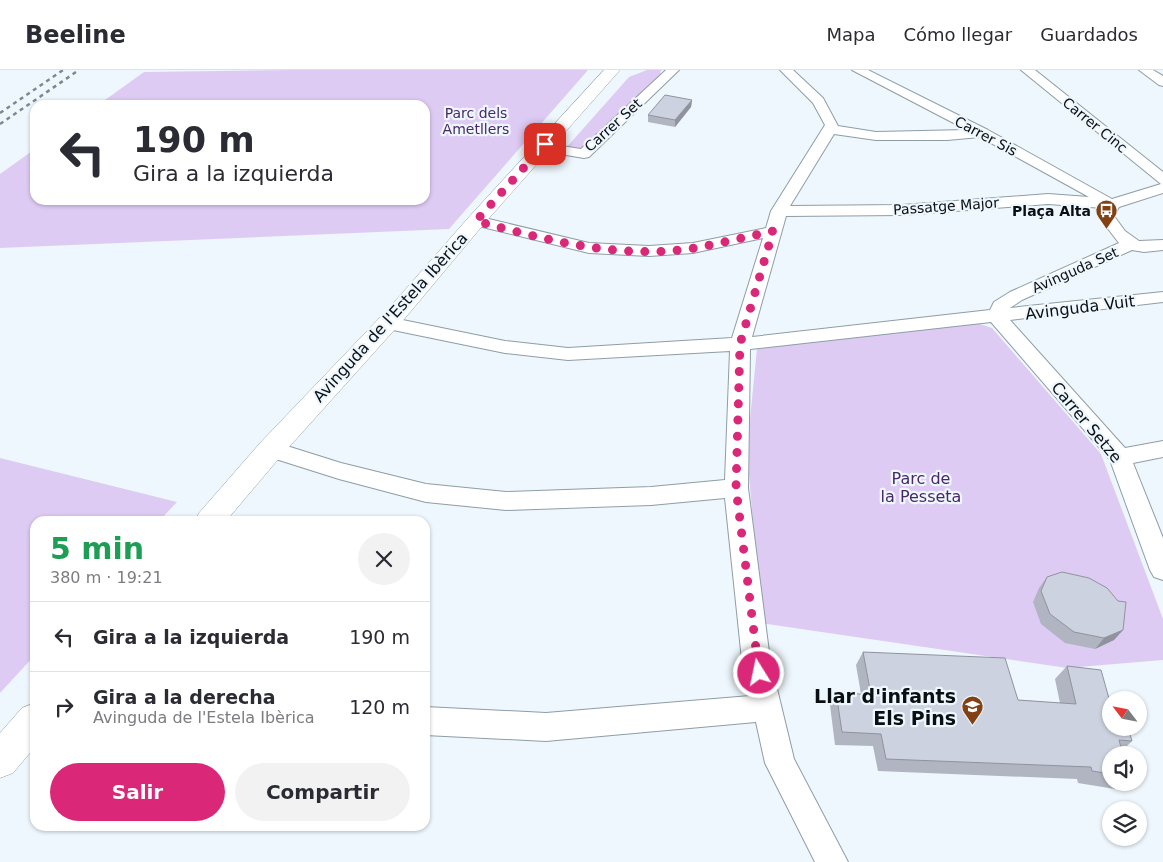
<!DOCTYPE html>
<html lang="es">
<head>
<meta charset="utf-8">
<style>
	:root { --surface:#fff; --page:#f2f2f3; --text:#2b2b33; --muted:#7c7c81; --line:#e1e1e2; --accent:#db2777 }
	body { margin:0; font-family:"DejaVu Sans",sans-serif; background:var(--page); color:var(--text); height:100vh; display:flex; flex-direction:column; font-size:19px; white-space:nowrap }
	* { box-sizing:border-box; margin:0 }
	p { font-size:16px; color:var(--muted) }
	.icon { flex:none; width:28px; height:28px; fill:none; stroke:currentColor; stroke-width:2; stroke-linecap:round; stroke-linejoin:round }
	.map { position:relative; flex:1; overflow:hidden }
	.panel { position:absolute; left:30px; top:446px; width:400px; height:315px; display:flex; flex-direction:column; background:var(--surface); border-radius:15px; box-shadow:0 1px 4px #0004 }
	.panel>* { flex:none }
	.top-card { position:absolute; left:30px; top:30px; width:400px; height:105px; border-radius:15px; box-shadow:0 1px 4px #0004; background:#fff; color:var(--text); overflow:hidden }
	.needle { width:32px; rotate:302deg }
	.controls { position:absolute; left:1102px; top:621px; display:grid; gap:10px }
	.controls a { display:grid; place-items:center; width:45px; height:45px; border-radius:50%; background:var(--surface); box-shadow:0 1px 4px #0004; font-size:25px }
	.pin { position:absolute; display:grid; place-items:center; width:42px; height:42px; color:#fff; margin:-21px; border-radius:10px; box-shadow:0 2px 8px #0006 }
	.me { position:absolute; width:55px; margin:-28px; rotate:350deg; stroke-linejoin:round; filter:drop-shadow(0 0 4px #0008) }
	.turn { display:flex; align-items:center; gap:18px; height:105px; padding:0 20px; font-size:22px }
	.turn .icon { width:65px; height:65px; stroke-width:2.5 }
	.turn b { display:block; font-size:35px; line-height:42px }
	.round { display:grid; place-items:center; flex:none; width:52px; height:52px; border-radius:26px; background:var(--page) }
	.overview { display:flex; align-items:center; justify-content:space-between; height:85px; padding:0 20px }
	h1 { font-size:30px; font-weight:700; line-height:38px; color:#1e9e55 }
	.action { display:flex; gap:10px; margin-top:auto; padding:10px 20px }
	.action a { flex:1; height:58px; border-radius:30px; background:var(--accent); color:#fff; font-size:20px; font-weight:700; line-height:58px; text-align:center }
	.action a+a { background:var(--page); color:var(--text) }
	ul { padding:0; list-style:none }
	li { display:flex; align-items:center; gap:15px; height:70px; padding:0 20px; border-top:1px solid var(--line) }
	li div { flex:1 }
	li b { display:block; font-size:19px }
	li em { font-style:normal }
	header { display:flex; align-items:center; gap:30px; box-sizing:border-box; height:70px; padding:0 25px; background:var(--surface); border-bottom:1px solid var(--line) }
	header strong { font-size:24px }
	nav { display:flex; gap:28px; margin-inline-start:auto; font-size:18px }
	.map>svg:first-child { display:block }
	.green { fill:#decbf4 }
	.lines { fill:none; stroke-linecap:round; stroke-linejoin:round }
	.minor-casing { stroke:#8e9da6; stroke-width:2 }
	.secondary-casing { stroke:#8e9da6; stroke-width:1 }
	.minor { fill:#fff; fill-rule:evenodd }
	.secondary { fill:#fff; fill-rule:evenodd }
	.rail { stroke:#81888d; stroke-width:2.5; stroke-dasharray:4 4; stroke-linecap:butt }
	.wall { fill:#b0b5c1 }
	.shaded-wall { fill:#90939d }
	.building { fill:#cdd2e0; stroke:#90939d }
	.route { stroke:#db2777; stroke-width:9; stroke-dasharray:0 16.2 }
	.labels { text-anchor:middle; stroke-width:4.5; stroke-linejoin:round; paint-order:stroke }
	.far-park-label { font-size:14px; fill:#492768; stroke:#eef7fd }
	.far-street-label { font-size:14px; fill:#0a0f13; stroke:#eef7fd }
	.far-poi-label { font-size:14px; font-weight:bold; fill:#0a0f13; stroke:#eef7fd; text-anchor:end }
	.street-label { font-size:16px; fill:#0a0f13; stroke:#eef7fd }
	.park-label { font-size:16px; fill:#492768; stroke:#eef7fd }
	.near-poi-label { font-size:19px; font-weight:bold; fill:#0a0f13; stroke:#eef7fd; text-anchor:end }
</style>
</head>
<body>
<header>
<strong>Beeline</strong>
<nav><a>Mapa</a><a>Cómo llegar</a><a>Guardados</a></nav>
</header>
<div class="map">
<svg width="1163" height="792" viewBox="0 0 1163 792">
	<rect width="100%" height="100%" fill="#eef7fd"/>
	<g class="green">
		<polygon points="290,0 588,0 449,159 0,178 0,104 35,79 35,130 425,130 425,35 98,35 144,2"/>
		<polygon points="647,0 662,0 660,2 662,5 581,81 566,78 629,7"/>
		<polygon points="974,252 992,258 1101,384 1163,549 1163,590 1067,598 761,553 747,379 757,279"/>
		<polygon points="0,388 177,432 159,451 35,451 35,585 0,623"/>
	</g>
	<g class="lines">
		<defs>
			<g id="minor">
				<polygon points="666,0 679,0 589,87 584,88 542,81 537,80 535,77 537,74 542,73 581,79"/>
				<path d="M 780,0 L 793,0 L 823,28 L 838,56 L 876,62 L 967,60 L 852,0 L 868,0 L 988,60 L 1112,129 L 1161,114 L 1021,0 L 1035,0 L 1163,102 L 1163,123 L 1119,137 L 1114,146 L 1125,161 L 1139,171 L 1163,170 L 1163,180 L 1144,182 L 1132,180 L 1022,230 L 1010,238 L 1163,222 L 1163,232 L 1010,250 L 1125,378 L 1163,371 L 1163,387 L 1133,393 L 1163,468 L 1163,510 L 1154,507 L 1150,500 L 1110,390 L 991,252 L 750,279 L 748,418 L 770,590 L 794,689 L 848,792 L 815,792 L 765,693 L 756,652 L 546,671 L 425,665 L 425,637 L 546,643 L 750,626 L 742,590 L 725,428 L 651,435 L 506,440 L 426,432 L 339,409 L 263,385 L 260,379 L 263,373 L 271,371 L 341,393 L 426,414 L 506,422 L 651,417 L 725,410 L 730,281 L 568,290 L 505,283 L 388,259 L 381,257 L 379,253 L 381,249 L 388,247 L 505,271 L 568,278 L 732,268 L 763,168 L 693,183 L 649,186 L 589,183 L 470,154 L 468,151 L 470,148 L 476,146 L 589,173 L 649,176 L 693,173 L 766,158 L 771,141 L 825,55 L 813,33 ZM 834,64 L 876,70 L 947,70 L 980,67 L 1089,127 L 1048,124 L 902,135 L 790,136 ZM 1048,134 L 1103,138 L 1098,146 L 1119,173 L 1010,222 L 994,232 L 990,240 L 752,267 L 786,146 L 902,145 Z"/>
				<polygon points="1139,0 1153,0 1163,6 1163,16 1159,15"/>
			</g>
			<g id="secondary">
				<polygon points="604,0 620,0 483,155 406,247 281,386 226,451 195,451 199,443 261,372 390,237 469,147"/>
				<polygon points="35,633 35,677 13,703 0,708 0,663 22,638"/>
			</g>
		</defs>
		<use href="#minor" class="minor-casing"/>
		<use href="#secondary" class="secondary-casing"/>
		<use href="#minor" class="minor"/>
		<use href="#secondary" class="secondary"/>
		<g class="rail">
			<polyline points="0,43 63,0"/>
			<polyline points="0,54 79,0"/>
		</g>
	</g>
	<g class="wall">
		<polygon points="692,30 691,37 675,57 648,52 648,45"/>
		<polygon points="1047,507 1123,560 1114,570 1095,579 1065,573 1041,554 1033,532 1039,518"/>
		<polygon points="863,582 1018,630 1060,633 1055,609 1067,596 1110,632 1132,671 1122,681 1111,685 1111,712 1123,712 1115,719 1078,713 1077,709 878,701 873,676 835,675 830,635 836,622 861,624 856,595"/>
	</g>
	<g class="shaded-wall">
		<polygon points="692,30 691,37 675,57 675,50"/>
		<polygon points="1123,560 1114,570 1095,579 1104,568"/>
	</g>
	<g class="building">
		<polygon points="665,25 692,30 675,50 648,45"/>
		<polygon points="1062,502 1089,508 1107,518 1118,531 1126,532 1123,560 1104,568 1074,562 1050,544 1041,521 1047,507"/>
		<polygon points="863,582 1005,588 1018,630 1076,634 1067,596 1101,600 1110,632 1111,632 1111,658 1128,658 1132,671 1119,670 1123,685 1111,685 1111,704 1092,701 1091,697 886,689 881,664 842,662 836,622 871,625"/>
	</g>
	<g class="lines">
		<path class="route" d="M 545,74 L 476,151 C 546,170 621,190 695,178 C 721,173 747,167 773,161 L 740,274 L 736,418 L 759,603"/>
	</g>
	<defs>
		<symbol id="bus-pin" viewBox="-11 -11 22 30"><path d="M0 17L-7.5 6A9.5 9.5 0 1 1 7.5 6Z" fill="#834012" stroke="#eef7fd"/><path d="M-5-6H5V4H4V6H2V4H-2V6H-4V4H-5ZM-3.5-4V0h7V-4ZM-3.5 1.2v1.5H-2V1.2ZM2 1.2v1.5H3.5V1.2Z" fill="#fff"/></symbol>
		<symbol id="school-pin" viewBox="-11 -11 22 30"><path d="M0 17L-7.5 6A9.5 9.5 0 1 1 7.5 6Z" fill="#834012" stroke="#eef7fd"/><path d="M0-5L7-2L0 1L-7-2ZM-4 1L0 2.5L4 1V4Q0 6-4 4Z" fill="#fff"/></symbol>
	</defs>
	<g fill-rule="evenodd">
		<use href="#bus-pin" x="1094" y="128" width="25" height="34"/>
		<use href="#school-pin" x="960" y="624" width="25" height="34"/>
	</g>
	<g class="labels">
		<g class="far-park-label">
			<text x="476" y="48">Parc dels<tspan x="476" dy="16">Ametllers</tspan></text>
		</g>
		<g class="far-street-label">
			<text transform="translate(613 55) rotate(-42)" y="5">Carrer Set</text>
			<text transform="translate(1095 55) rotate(39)" y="5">Carrer Cinc</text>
			<text transform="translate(986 66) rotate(28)" y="5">Carrer Sis</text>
			<text transform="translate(946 136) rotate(-4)" y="5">Passatge Major</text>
			<text transform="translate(1075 200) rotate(-24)" y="5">Avinguda Set</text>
		</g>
		<g class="far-poi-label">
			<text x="1091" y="146">Plaça Alta</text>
		</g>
		<g class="street-label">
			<text transform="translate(1080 237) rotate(-7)" y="6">Avinguda Vuit</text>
			<text transform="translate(390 247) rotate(-48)" y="6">Avinguda de l'Estela Ibèrica</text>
			<text transform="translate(1087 352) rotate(50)" y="6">Carrer Setze</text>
		</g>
		<g class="park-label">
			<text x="921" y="414">Parc de<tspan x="921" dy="18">la Pesseta</tspan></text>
		</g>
		<g class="near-poi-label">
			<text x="956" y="633">Llar d'infants<tspan x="956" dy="22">Els Pins</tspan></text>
		</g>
	</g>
</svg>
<div class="controls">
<a><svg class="needle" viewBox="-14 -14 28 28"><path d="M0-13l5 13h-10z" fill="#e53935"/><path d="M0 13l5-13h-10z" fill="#7c7c81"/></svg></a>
<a><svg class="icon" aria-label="sound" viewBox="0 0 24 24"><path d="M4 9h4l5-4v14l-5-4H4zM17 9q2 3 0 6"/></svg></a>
<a><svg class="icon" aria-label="layers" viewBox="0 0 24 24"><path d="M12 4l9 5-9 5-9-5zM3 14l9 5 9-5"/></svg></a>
</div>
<div class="pin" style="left:545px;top:74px;background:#d93025"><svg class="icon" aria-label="arrive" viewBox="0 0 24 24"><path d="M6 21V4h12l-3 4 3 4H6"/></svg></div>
<svg class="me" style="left:759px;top:603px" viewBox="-20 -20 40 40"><circle r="17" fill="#db2777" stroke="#fff" stroke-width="3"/><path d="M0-11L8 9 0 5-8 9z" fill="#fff"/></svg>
<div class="top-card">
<div class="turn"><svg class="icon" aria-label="left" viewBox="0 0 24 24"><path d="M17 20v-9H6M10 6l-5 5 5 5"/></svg><div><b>190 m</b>Gira a la izquierda</div></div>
</div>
<section class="panel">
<div class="overview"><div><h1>5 min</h1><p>380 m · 19:21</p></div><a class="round"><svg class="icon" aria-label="close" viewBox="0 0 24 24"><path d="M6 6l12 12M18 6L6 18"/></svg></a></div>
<ul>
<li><svg class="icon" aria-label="left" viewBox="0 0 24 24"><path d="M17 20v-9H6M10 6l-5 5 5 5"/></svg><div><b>Gira a la izquierda</b></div><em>190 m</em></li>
<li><svg class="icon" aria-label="right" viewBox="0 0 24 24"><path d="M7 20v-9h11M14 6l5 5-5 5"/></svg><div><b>Gira a la derecha</b><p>Avinguda de l'Estela Ibèrica</p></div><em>120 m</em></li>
</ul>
<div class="action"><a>Salir</a><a>Compartir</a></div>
</section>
</div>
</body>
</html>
